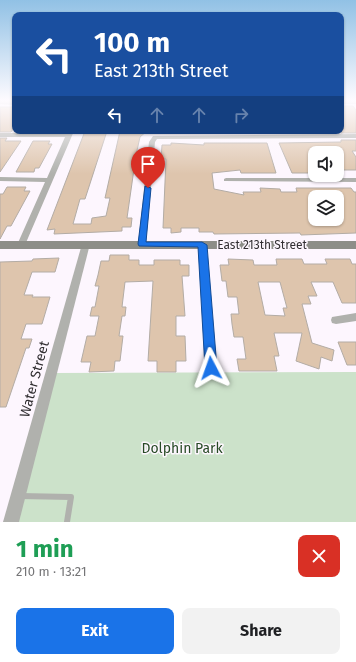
<!DOCTYPE html>
<html lang="en">
<head>
<meta charset="utf-8">
<style>
	:root { --surface:#fff; --page:#f2f2f2; --text:#202124; --muted:#757577; --accent:#1a73e8 }
	body { margin:0; font-family:"Fira Sans",sans-serif; background:var(--page); color:var(--text); height:100vh; display:flex; flex-direction:column; font-size:15px; white-space:nowrap }
	* { box-sizing:border-box; margin:0 }
	p { font-size:13px; color:var(--muted) }
	.icon { flex:none; width:22px; height:22px; fill:none; stroke:currentColor; stroke-width:2; stroke-linecap:round; stroke-linejoin:round }
	.map { position:relative; height:522px; overflow:hidden }
	.panel { display:flex; flex-direction:column; background:var(--surface); flex:1 }
	.panel>* { flex:none }
	.top-card { position:absolute; left:12px; top:12px; width:332px; height:122px; border-radius:8px; box-shadow:0 1px 3px #0004; background:#1a4fa0; color:#fff; overflow:hidden }
	.buttons { position:absolute; left:308px; top:146px; display:grid; gap:8px }
	.buttons a { display:grid; place-items:center; width:36px; height:36px; border-radius:8px; background:var(--surface); box-shadow:0 1px 3px #0004; font-size:20px }
	.pin { position:absolute; display:grid; place-items:center; width:34px; height:34px; color:#fff; margin:-41px -17px; border-radius:50% 50% 50% 0; rotate:-45deg; box-shadow:0 0 4px #0007 }
	.pin .icon { rotate:45deg }
	.me { position:absolute; width:44px; margin:-22px; rotate:356deg; stroke-linejoin:round; filter:drop-shadow(0 0 3px #0008) }
	.turn { display:flex; align-items:center; gap:14px; height:84px; padding:0 16px; font-size:18px }
	.turn .icon { width:52px; height:52px; stroke-width:2.5 }
	.turn b { display:block; font-size:28px; line-height:34px }
	.lanes { display:flex; align-items:center; height:38px; padding:0 16px; background:#0003; justify-content:center; gap:20px; direction:ltr }
	.lanes .off { opacity:.35 }
	.round { display:grid; place-items:center; flex:none; width:42px; height:42px; border-radius:8px; background:var(--page) }
	.summary { display:flex; align-items:center; justify-content:space-between; height:68px; padding:0 16px }
	h1 { font-size:24px; font-weight:700; line-height:30px; color:#1e9e55 }
	.cta { display:flex; gap:8px; margin-top:auto; padding:8px 16px }
	.cta a { flex:1; height:46px; border-radius:8px; background:var(--accent); color:#fff; font-size:16px; font-weight:700; line-height:46px; text-align:center }
	.cta a+a { background:var(--page); color:var(--text) }
	.map>svg:first-child { display:block }
	.green { fill:#cce2ca }
	.building { fill:#dec5ad; stroke:#b3aca5; fill-rule:evenodd }
	.lines { fill:none; stroke-linecap:round; stroke-linejoin:round }
	.lane { stroke:#b0b1ad; stroke-width:6 }
	.street { fill:#b0b1ad; fill-rule:evenodd }
	.secondary { fill:#8d8e88; fill-rule:evenodd }
	.route { fill:#1a73e8; stroke:#114b97 }
	.labels { text-anchor:middle; stroke-width:3; stroke-linejoin:round; paint-order:stroke }
	.street-label { font-size:12px; fill:#322f32; stroke:#fdf6fe }
	.near-street-label { font-size:14px; fill:#322f32; stroke:#fdf6fe }
	.near-park-label { font-size:14px; fill:#274a25; stroke:#fdf6fe }
</style>
</head>
<body>
<div class="map">
<svg width="356" height="522" viewBox="0 0 356 522">
	<rect width="100%" height="100%" fill="#fdf6fe"/>
	<polygon class="green" points="356,372 356,522 13,522 52,373"/>
	<g class="building">
		<polygon points="341,106 353,106 356,110 356,133 341,133"/>
		<polygon points="0,107 15,107 15,126 11,132 0,132"/>
		<polygon points="85,131 107,131 85,199 80,199 73,224 91,224 92,218 106,216 110,198 105,198 120,131 147,131 140,137 136,155 127,218 132,218 131,227 122,227 122,231 54,234 55,229 47,230"/>
		<polygon points="0,138 7,138 5,141 21,141 0,172"/>
		<polygon points="341,140 356,140 356,151 352,151 356,157 356,170 337,170 337,153 333,151 315,151 315,173 292,173 279,143 341,142"/>
		<polygon points="33,141 50,141 48,144 52,144 39,168 35,168 34,172 16,172"/>
		<path d="M 171,143 L 204,145 L 204,143 L 267,143 L 276,173 L 241,173 L 240,170 L 212,173 L 214,189 L 244,195 L 243,192 L 261,192 L 260,188 L 280,189 L 281,192 L 297,192 L 296,188 L 351,188 L 354,192 L 356,192 L 356,233 L 301,235 L 300,233 L 214,234 L 213,232 L 199,232 L 199,228 L 181,228 L 181,232 L 171,233 L 171,228 L 163,228 L 166,159 L 161,159 L 162,145 L 171,145 ZM 315,197 L 337,197 L 337,219 L 315,219 Z"/>
		<polygon points="7,187 26,187 24,191 30,191 11,226 7,226 0,239 0,194 3,194"/>
		<polygon points="110,255 129,255 129,260 139,260 139,265 154,265 154,260 180,260 180,265 189,265 189,276 182,276 185,316 176,316 176,336 185,336 186,361 176,361 176,372 157,372 157,361 148,361 153,281 125,282 122,307 126,307 125,316 122,316 119,336 123,336 120,361 115,361 114,371 89,372 91,362 81,362 87,336 95,336 99,316 90,316 92,307 95,307 99,286 95,286 98,275 101,261 109,261"/>
		<polygon points="59,258 55,272 32,272 24,295 33,295 32,297 50,297 42,324 26,324 21,339 32,339 29,348 26,348 6,407 0,407 0,262 32,261 33,259"/>
		<path d="M 228,259 L 253,260 L 254,265 L 277,265 L 276,259 L 302,259 L 304,264 L 327,264 L 325,259 L 350,259 L 352,264 L 356,264 L 356,303 L 342,303 L 333,282 L 311,282 L 317,296 L 308,296 L 311,304 L 302,304 L 312,343 L 334,350 L 332,361 L 321,357 L 319,369 L 296,361 L 302,333 L 274,333 L 279,356 L 274,356 L 277,371 L 239,371 L 237,359 L 246,359 L 243,337 L 234,337 L 232,324 L 231,314 L 239,314 L 237,297 L 228,297 L 226,281 L 222,281 L 220,265 L 229,265 ZM 258,282 L 280,282 L 287,308 L 283,308 L 285,316 L 265,315 Z"/>
		<polygon points="338,342 356,342 356,365 347,365"/>
	</g>
	<g class="lines">
		<polyline class="lane" points="20,496 71,497 67,522"/>
		<g class="street">
			<polygon points="0,101 15,101 15,105 0,104"/>
			<rect x="341" y="101" width="15" height="3"/>
			<polygon points="68,131 74,131 25,245 21,248 18,247 17,245 45,182 0,181 0,177 47,178 65,137 0,137 0,133 67,133"/>
			<polygon points="356,134 356,138 157,139 155,142 146,244 142,247 138,244 149,142 153,136"/>
			<polygon points="226,178 356,178 356,182 224,181 224,179"/>
			<polygon points="86,241 90,244 19,522 3,522 82,244"/>
			<polygon points="202,242 206,245 217,367 215,371 211,372 207,371 205,367 198,245"/>
			<polygon points="356,313 356,321 336,324 332,323 331,320 332,317"/>
		</g>
		<rect class="secondary" x="0" y="241" width="356" height="8"/>
	</g>
	<linearGradient id="sky" x2="0" y2="1"><stop stop-color="#91c1e5"/><stop offset="0.58" stop-color="#fefbff"/><stop offset="1" stop-color="#fefbff" stop-opacity="0"/></linearGradient>
	<rect width="356" height="174" fill="url(#sky)"/>
	<polygon class="route" points="145,186 151,188 146,242 202,242 207,245 217,368 215,371 211,373 207,371 205,368 198,247 139,246 138,244"/>
	<g class="labels">
		<g class="street-label">
			<text x="262" y="249">East 213th Street</text>
		</g>
		<g class="near-street-label">
			<text transform="translate(34 379) rotate(-75)" y="5">Water Street</text>
		</g>
		<g class="near-park-label">
			<text x="182" y="453">Dolphin Park</text>
		</g>
	</g>
</svg>
<div class="buttons">
<a><svg class="icon" aria-label="sound" viewBox="0 0 24 24"><path d="M4 9h4l5-4v14l-5-4H4zM17 9q2 3 0 6"/></svg></a>
<a><svg class="icon" aria-label="layers" viewBox="0 0 24 24"><path d="M12 4l9 5-9 5-9-5zM3 14l9 5 9-5"/></svg></a>
</div>
<div class="pin" style="left:148px;top:188px;background:#d93025"><svg class="icon" aria-label="arrive" viewBox="0 0 24 24"><path d="M6 21V4h12l-3 4 3 4H6"/></svg></div>
<svg class="me" style="left:211px;top:368px" viewBox="-20 -20 40 40"><path d="M0-17L14 15 0 8-14 15z" fill="#1a73e8" stroke="#fff" stroke-width="4"/></svg>
<div class="top-card">
<div class="turn"><svg class="icon" aria-label="left" viewBox="0 0 24 24"><path d="M17 20v-9H6M10 6l-5 5 5 5"/></svg><div><b>100 m</b>East 213th Street</div></div>
<div class="lanes"><svg class="icon" aria-label="left" viewBox="0 0 24 24"><path d="M17 20v-9H6M10 6l-5 5 5 5"/></svg><svg class="icon off" aria-label="ahead" viewBox="0 0 24 24"><path d="M12 20V5M6 11l6-6 6 6"/></svg><svg class="icon off" aria-label="ahead" viewBox="0 0 24 24"><path d="M12 20V5M6 11l6-6 6 6"/></svg><svg class="icon off" aria-label="right" viewBox="0 0 24 24"><path d="M7 20v-9h11M14 6l5 5-5 5"/></svg></div>
</div>
</div>
<section class="panel">
<div class="summary"><div><h1>1 min</h1><p>210 m · 13:21</p></div><a class="round" style="background:#d93025;color:#fff"><svg class="icon" aria-label="close" viewBox="0 0 24 24"><path d="M6 6l12 12M18 6L6 18"/></svg></a></div>
<div class="cta"><a>Exit</a><a>Share</a></div>
</section>
</body>
</html>
